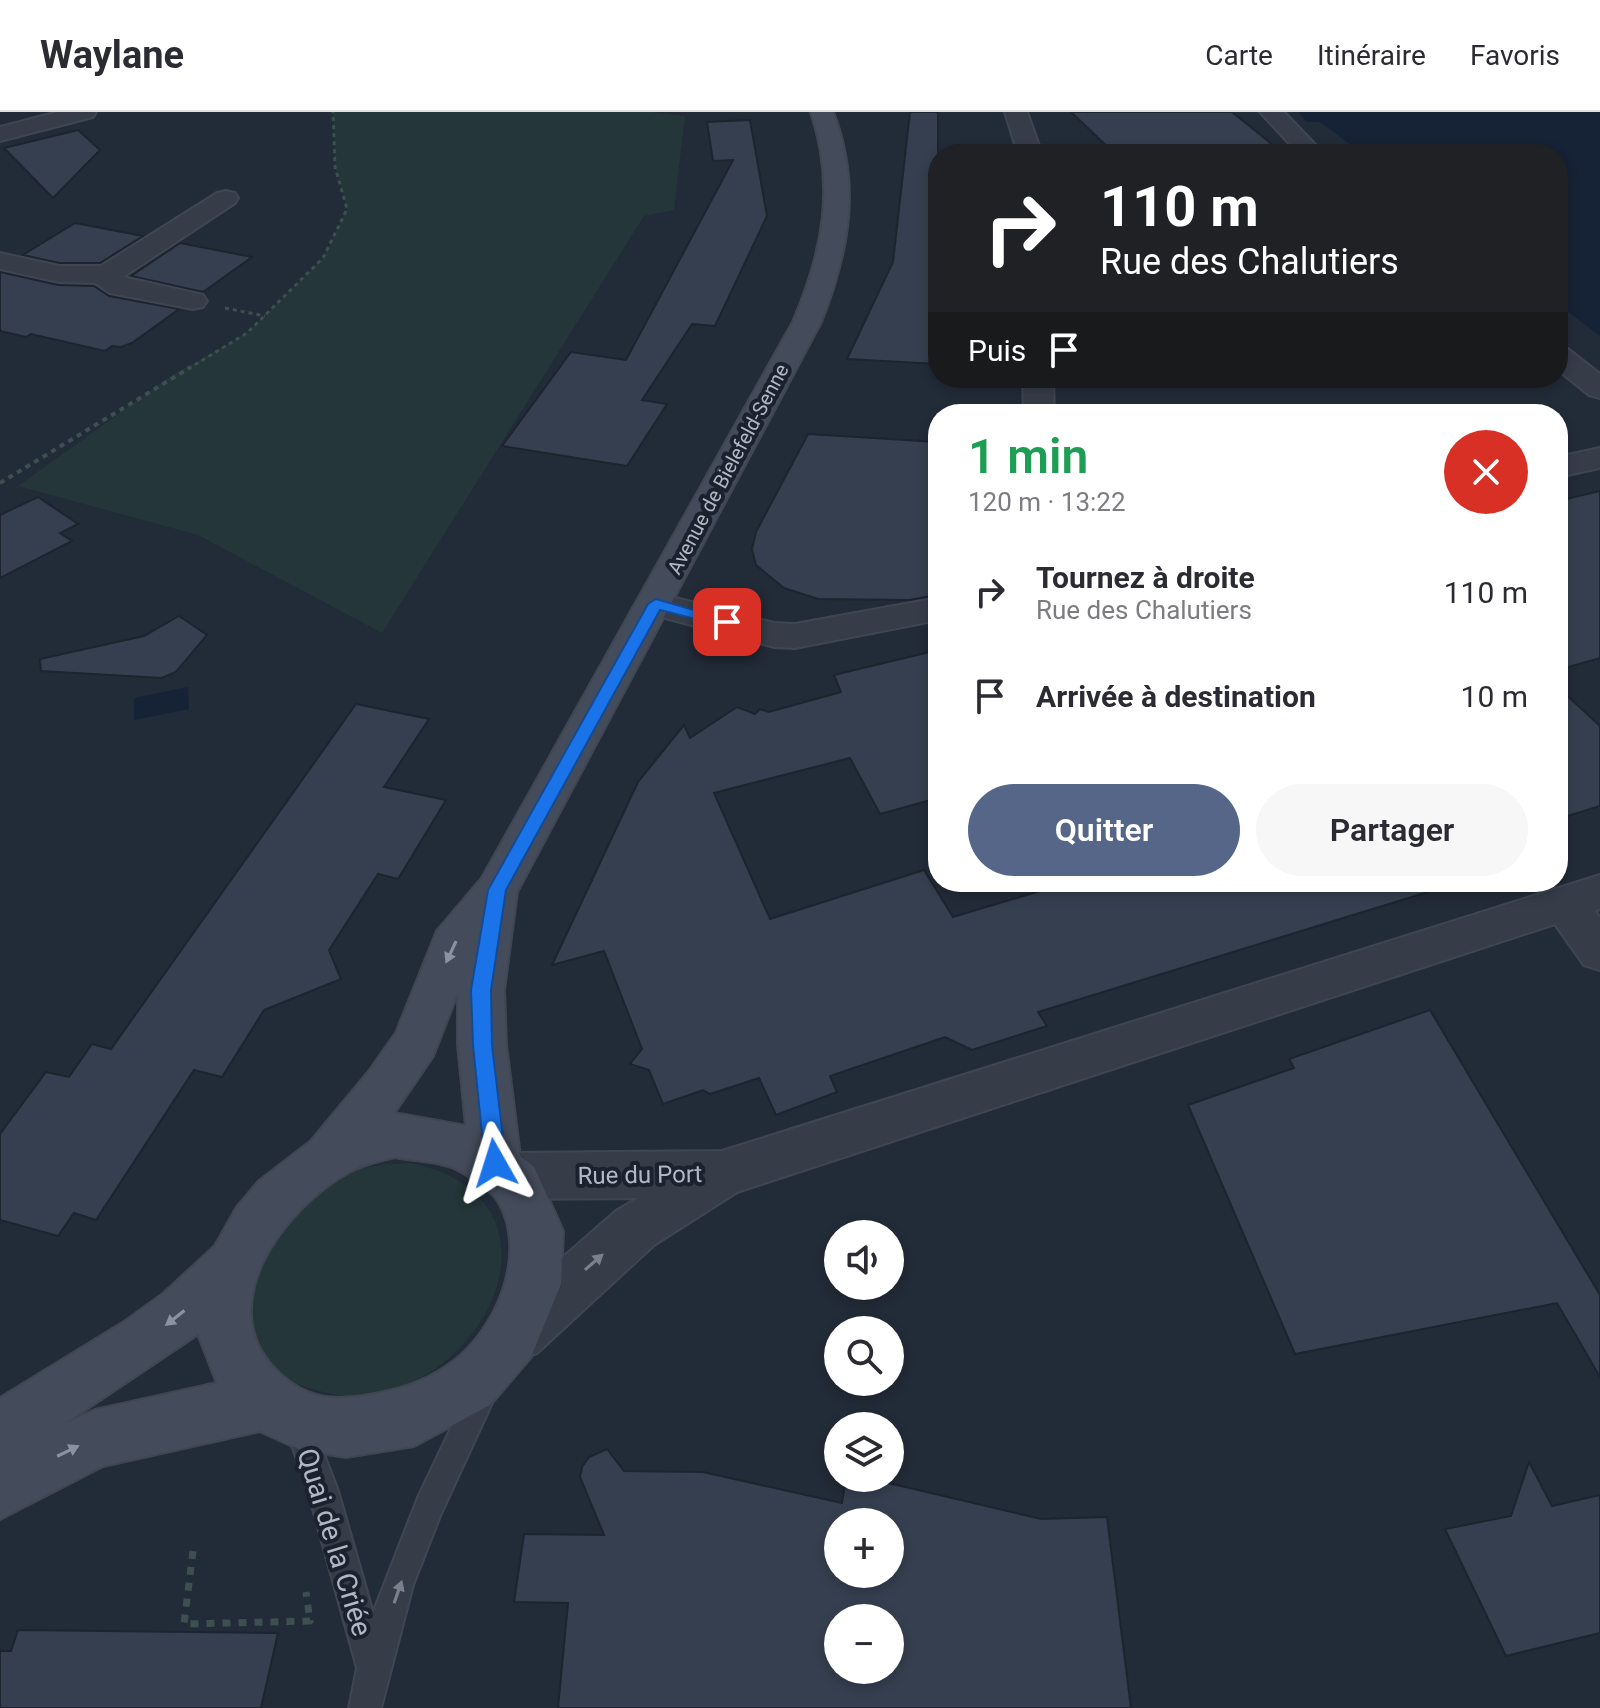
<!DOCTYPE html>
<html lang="fr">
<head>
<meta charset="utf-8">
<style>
	:root { --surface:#fff; --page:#f7f7f7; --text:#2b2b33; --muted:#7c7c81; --line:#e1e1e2; --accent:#556689 }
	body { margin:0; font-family:Roboto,sans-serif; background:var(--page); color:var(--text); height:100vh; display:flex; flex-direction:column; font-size:30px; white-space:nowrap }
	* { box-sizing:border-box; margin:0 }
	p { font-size:26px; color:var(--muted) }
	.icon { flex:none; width:44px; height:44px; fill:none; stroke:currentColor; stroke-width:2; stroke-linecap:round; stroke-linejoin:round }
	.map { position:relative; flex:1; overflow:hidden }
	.side { position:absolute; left:928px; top:292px; width:640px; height:488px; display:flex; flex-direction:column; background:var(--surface); border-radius:32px; box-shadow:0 4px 12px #0003 }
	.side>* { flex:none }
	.hud { position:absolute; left:928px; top:32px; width:640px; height:244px; border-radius:32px; box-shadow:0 4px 12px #0003; background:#202124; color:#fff; overflow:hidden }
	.controls { position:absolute; left:824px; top:1108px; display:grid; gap:16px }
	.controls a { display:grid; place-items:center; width:80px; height:80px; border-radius:50%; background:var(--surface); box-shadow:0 4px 12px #0003; font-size:40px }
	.pin { position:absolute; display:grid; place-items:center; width:68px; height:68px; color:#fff; margin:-34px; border-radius:16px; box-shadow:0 4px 12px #0006 }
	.me { position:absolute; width:88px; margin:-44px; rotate:354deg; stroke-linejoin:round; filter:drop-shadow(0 0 6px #0008) }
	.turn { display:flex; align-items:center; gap:28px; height:168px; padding:0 40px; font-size:36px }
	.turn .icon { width:104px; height:104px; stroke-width:2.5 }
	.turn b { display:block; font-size:56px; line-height:68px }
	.then { display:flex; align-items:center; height:76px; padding:0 40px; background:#0003; gap:16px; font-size:30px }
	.round { display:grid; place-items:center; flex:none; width:84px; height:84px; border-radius:42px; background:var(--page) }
	.head { display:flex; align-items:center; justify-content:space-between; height:136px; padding:0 40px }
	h1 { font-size:48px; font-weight:600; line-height:60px; color:#1e9e55 }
	.cta { display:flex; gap:16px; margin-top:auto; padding:16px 40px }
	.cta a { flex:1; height:92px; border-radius:48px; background:var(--accent); color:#fff; font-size:32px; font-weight:600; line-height:92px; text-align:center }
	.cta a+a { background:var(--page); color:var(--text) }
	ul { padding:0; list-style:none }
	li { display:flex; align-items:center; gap:24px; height:104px; padding:0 40px }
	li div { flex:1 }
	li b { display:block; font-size:30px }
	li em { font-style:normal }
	header { display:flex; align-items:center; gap:48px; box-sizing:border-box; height:112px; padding:0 40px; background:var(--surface); border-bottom:2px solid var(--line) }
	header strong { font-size:38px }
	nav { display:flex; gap:44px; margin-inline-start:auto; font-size:28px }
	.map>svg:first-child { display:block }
	.green { fill:#243639 }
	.water { fill:#162235 }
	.building { fill:#353f4f; stroke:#1d242f; stroke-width:2; fill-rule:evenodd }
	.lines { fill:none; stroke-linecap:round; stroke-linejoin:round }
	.service-casing { stroke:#3f4652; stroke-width:4 }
	.minor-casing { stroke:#3f4652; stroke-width:4 }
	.secondary-casing { stroke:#3f4652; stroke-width:4 }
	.path-far2 { stroke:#3d4f51; stroke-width:3; stroke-dasharray:4 4; stroke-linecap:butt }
	.path-far1 { stroke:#3d4f51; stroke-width:4; stroke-dasharray:5 5; stroke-linecap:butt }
	.path { stroke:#3d4f51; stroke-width:7; stroke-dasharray:8 8; stroke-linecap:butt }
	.service { fill:#363d49; fill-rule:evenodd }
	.minor { fill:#363d49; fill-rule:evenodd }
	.secondary { fill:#444c5b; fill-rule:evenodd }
	.oneway { fill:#8b92a0 }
	.oneway2 { fill:#7a818d }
	.route { fill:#1a73e8; stroke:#114b97; stroke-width:2 }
	.labels { text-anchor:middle; stroke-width:8; stroke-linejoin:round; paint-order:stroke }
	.far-street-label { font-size:20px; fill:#b1b8c5; stroke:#1b222d }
	.street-label { font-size:24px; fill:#b1b8c5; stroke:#1b222d }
	.near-street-label { font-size:28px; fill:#b1b8c5; stroke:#1b222d }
</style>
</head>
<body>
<header>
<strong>Waylane</strong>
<nav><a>Carte</a><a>Itinéraire</a><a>Favoris</a></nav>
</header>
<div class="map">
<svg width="1600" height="1596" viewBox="0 0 1600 1596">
	<rect width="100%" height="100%" fill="#222b38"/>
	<g class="green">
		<polygon points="333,0 652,0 685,4 674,98 644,104 382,521 198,423 18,374 174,262 247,221 323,146 347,97 335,55"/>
		<path d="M 411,1051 C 602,1091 456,1339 298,1272 C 280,1264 266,1247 259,1229 C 232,1164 283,1095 340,1064 C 362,1053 387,1052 411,1051 Z"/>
	</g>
	<g class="water">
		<polygon points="1299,0 1600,0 1600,224 1558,192 1558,42 1363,42 1320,10 1306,10"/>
		<polygon points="188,575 189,597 134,608 134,586"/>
	</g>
	<g class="building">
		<polygon points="910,0 938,0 938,252 847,247 893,150"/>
		<polygon points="1071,0 1232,0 1284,42 1115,42"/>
		<polygon points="750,8 767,104 715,214 692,212 642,288 667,292 627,354 502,334 571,240 626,248 733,48 713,49 707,10"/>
		<polygon points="78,18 100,38 53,86 4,36"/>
		<polygon points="75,111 143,124 100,151 59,151 23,143"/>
		<polygon points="180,131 252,145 203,180 131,164"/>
		<polygon points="0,160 58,173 94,174 109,184 179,197 132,231 121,235 112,234 105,239 31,222 26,225 0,219"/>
		<polygon points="808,322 938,330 938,483 909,488 818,487 784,476 756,453 752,437 756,420"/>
		<polygon points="1600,379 1600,546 1558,558 1558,389"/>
		<polygon points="38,385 78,412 60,421 72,429 0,466 0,403"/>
		<polygon points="179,504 207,523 176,560 162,566 41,559 40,547 144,524"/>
		<polygon points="938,538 938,686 880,702 850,646 714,681 770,807 924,758 953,805 1070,770 1427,770 1428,780 1038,900 1047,914 972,938 945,925 830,964 837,980 776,1003 759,966 710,982 703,978 663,992 649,958 630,952 642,937 604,839 552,853 638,670 684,613 690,626 737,595 755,602 760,597 769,600 841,580 834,563"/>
		<polygon points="1558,575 1600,614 1600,694 1558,707"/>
		<polygon points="356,592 429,607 384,675 446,688 398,767 378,762 329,838 341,867 264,898 222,965 194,958 96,1108 74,1101 58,1124 0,1108 0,1022 46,960 69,965 92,932 111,937"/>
		<polygon points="1430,898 1600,1183 1600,1265 1557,1191 1295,1242 1188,993 1294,956 1289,947"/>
		<path d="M 607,1337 L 624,1359 L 703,1360 L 842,1391 L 846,1366 L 867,1366 L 1041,1407 L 1107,1405 L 1131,1596 L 558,1596 L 568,1491 L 514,1490 L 524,1422 L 604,1423 L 580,1365 L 582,1355 L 589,1345 ZM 838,1410 L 890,1410 L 890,1462 L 838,1462 ZM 838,1506 L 890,1506 L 890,1558 L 838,1558 Z"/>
		<polygon points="1529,1350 1552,1394 1600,1383 1600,1521 1506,1544 1445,1417 1511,1404"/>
		<polygon points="18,1518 278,1521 261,1596 0,1596 0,1539 11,1539"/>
	</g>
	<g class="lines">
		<defs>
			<polygon id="service" points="484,1264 494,1268 498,1278 440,1404 413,1473 381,1596 349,1596 357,1556 308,1379 285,1313 289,1303 299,1299 309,1303 338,1379 373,1501 419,1383 474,1268"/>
			<g id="minor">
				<polygon points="58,0 96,0 93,5 0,29 0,15"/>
				<polygon points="1005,0 1027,0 1042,42 1018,42"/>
				<polygon points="1260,0 1284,0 1324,42 1299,42"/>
				<polygon points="226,79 235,81 238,86 235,91 123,165 203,183 207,189 203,195 193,197 110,181 95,171 59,170 0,157 0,141 59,154 101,154 217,81"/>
				<polygon points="1558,234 1568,237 1600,262 1600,286 1589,283 1558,258"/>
				<polygon points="1023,266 1053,266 1054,302 1024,302"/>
				<polygon points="1600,336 1600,356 1558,365 1558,345"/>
				<polygon points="656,481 774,511 795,512 938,486 938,508 795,536 774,535 643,500 638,492 643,484"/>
				<polygon points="1600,763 1600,797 1595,799 1600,806 1600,858 1584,853 1555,812 737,1080 654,1133 537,1241 517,1249 497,1241 489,1222 497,1203 616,1099 638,1086 510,1087 492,1080 484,1064 492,1048 510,1041 722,1039"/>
			</g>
			<path id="secondary" d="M 811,0 L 833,0 C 861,73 849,139 821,210 L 517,780 L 504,878 L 506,933 L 520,1044 L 534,1055 L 563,1119 L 561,1172 L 531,1245 L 490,1293 L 414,1334 L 346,1345 L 301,1338 L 260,1319 L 103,1354 L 0,1407 L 0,1286 L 124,1210 L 164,1181 L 215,1134 L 237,1095 L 259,1069 L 311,1029 L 370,958 L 396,921 L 437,819 L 482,766 L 793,210 C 823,140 836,74 811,0 ZM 458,880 L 458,933 L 466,1014 L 394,1001 L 433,944 ZM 395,1045 C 414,1049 444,1049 460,1059 C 471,1066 491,1078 498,1089 C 530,1142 495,1222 447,1254 C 422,1271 399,1278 369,1283 C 333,1289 307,1287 280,1262 C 208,1196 284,1096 349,1060 C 363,1052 379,1049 395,1045 ZM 198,1222 L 217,1271 L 95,1298 L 64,1312 Z"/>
		</defs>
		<use href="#service" class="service-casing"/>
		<use href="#minor" class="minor-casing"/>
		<use href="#secondary" class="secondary-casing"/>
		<g class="path-far2">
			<polyline points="225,196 265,204"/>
			<polyline points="188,257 247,221 323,146 347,97 335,55 333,0"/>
		</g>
		<polyline class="path-far1" points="0,371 191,255"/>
		<polyline class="path" points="193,1439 184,1512 310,1509 306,1480"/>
		<use href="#service" class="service"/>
		<use href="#minor" class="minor"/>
		<use href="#secondary" class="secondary"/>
	</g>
	<defs><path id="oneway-solid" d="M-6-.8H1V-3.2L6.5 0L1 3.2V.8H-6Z" transform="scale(2)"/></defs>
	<g class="oneway">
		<use href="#oneway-solid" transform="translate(451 840) rotate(115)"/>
		<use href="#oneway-solid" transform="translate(175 1206) rotate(142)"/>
		<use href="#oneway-solid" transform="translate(68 1339) rotate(-26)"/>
	</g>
	<g class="oneway2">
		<use href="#oneway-solid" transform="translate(594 1150) rotate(-41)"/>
		<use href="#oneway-solid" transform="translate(398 1480) rotate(-71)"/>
	</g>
	<polygon class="route" points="656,487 735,510 727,515 660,498 506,778 491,878 492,933 506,1051 503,1057 495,1060 488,1057 485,1051 473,933 471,878 488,778 648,492"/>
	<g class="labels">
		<g class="far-street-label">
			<text transform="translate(728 357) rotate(-62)" y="7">Avenue de Bielefeld-Senne</text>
		</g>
		<g class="street-label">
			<text transform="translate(640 1063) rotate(-1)" y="8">Rue du Port</text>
		</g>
		<g class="near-street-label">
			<text transform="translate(335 1430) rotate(73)" y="10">Quai de la Criée</text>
		</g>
	</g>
</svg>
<div class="controls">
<a><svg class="icon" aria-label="sound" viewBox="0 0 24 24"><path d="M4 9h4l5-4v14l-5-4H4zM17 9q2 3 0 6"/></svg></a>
<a><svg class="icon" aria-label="search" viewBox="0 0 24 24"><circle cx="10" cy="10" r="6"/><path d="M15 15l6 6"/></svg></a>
<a><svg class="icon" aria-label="layers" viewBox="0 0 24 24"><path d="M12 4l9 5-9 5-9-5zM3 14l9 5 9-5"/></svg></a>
<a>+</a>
<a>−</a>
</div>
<div class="pin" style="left:727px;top:510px;background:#d93025"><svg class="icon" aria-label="arrive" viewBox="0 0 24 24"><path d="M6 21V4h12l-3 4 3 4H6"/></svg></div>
<svg class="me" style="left:495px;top:1051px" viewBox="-20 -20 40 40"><path d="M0-17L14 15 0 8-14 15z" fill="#1a73e8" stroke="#fff" stroke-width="4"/></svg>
<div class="hud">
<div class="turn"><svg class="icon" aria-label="right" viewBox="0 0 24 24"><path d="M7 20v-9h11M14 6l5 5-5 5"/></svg><div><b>110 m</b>Rue des Chalutiers</div></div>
<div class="then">Puis<svg class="icon" aria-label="arrive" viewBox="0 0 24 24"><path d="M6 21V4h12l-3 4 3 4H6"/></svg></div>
</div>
<section class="side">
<div class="head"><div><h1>1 min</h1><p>120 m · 13:22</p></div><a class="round" style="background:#d93025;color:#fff"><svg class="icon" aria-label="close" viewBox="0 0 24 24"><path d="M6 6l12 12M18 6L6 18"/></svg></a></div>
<ul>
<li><svg class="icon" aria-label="right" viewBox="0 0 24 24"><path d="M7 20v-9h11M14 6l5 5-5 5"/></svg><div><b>Tournez à droite</b><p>Rue des Chalutiers</p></div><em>110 m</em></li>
<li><svg class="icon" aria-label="arrive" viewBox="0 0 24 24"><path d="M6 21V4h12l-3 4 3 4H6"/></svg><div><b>Arrivée à destination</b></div><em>10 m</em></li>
</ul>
<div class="cta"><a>Quitter</a><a>Partager</a></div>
</section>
</div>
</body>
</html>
